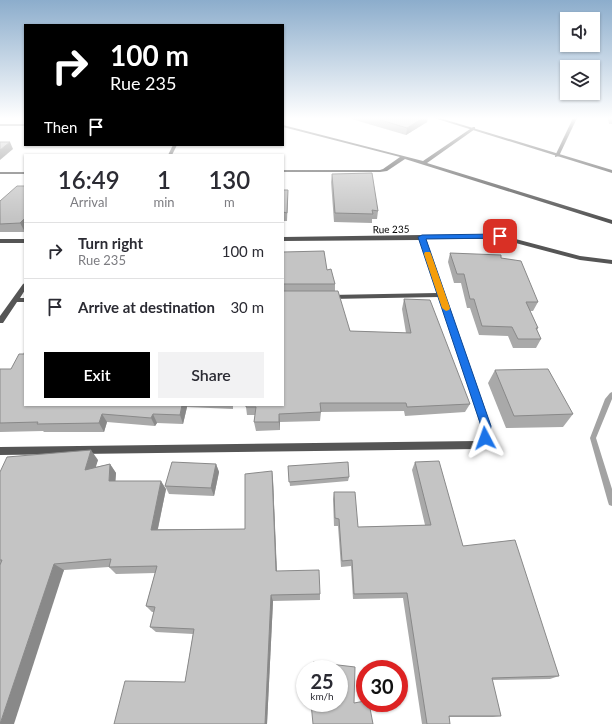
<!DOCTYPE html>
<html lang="en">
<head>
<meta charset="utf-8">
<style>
	:root { --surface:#fff; --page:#f2f2f3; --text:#2b2b33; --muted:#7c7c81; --line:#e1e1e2; --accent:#000 }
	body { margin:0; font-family:Lato,sans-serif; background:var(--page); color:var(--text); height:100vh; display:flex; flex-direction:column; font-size:15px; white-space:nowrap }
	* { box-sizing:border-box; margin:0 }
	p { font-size:13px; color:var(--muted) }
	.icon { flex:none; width:22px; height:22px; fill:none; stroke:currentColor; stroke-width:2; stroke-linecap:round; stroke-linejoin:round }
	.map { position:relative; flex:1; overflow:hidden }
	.side { position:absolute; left:24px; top:154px; width:260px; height:252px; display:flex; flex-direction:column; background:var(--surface); border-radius:0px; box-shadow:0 1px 3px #0004 }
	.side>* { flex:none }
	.hud { position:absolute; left:24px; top:24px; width:260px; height:122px; border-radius:0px; box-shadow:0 1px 3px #0004; background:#000; color:#fff; overflow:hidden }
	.buttons { position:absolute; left:560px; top:12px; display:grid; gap:8px }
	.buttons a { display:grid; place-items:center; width:40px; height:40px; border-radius:0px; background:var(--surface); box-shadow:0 1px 3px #0004; font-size:20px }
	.speed { position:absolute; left:296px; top:660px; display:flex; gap:8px; font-size:20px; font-weight:700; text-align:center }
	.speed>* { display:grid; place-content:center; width:52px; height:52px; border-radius:50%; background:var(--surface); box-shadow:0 1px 3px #0004; line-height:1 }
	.speed small { font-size:10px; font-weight:400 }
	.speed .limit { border:6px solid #d22; background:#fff; color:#111 }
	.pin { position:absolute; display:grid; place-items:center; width:34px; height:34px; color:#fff; margin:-17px; border-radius:8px; box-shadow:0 2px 6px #0006 }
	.me { position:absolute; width:44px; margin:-22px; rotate:356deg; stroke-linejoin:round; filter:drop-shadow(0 0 3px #0008) }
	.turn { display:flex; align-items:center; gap:14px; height:84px; padding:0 20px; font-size:18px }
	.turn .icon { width:52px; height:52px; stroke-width:2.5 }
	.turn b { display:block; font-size:28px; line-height:34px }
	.then { display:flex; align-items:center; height:38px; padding:0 20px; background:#0003; gap:8px; font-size:15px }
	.eta { display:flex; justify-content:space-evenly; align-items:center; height:68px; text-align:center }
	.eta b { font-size:24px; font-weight:600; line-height:28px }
	.action { display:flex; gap:8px; margin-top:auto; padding:8px 20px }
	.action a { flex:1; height:46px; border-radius:0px; background:var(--accent); color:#fff; font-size:16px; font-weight:600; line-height:46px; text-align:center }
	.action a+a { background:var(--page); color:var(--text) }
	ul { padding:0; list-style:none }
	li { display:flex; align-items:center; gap:12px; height:56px; padding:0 20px; border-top:1px solid var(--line) }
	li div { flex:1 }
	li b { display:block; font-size:15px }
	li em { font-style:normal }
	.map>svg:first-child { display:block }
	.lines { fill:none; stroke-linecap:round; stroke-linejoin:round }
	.stream { fill:#a3a3a3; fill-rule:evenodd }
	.minor { fill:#555; fill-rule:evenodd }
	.tertiary { fill:#555; fill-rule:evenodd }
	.wall { fill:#a9a9a9 }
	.shaded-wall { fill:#898989 }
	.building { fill:#c4c4c4; stroke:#898989 }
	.route { fill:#1a73e8; stroke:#114b97 }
	.slow { fill:#f59e0b }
	.labels { text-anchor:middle; stroke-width:3.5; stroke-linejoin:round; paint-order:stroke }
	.far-street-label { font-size:10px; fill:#000; stroke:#fff }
</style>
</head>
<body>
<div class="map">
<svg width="612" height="724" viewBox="0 0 612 724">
	<rect width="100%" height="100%" fill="#fff"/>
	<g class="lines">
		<polygon class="stream" points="612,392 612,399 596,438 612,489 612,506 609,505 608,502 590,438 605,399 610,393"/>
		<g class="minor">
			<polygon points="573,118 577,118 559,156 555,157 555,156"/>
			<rect x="0" y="124" width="25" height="2"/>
			<polygon points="283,125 423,161 473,127 475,127 475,129 427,163 612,220 612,224 405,159 387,171 380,172 283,172 283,170 380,170 383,169 400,157 283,127"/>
			<polygon points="173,145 177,145 172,155 168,155"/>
			<rect x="0" y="172" width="25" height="2"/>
			<path d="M 422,235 L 500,235 L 580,256 L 612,260 L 612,264 L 580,260 L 500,239 L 426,239 L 491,426 C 490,435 489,445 479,449 L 0,455 L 0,447 L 477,441 L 480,437 L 481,426 L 439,297 L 330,299 L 327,297 L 330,295 L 437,293 L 420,240 L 283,241 L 283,237 Z"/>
			<rect x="0" y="239" width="25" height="4"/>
			<polygon points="25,283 25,290 20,298 25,298 25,302 17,302 3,323 0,323 0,316 23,284"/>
		</g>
		<polygon class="tertiary" points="434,118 440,118 612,170 612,173"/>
	</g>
	<g class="wall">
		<polygon points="348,118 428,118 427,122 406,135"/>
		<polygon points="608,118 612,118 612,124 609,124"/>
		<polygon points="332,174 378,211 377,219 372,219 372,223 334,222 331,182"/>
		<polygon points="25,186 25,232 0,232 0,201"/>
		<polygon points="283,190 288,198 287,221 283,221"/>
		<polygon points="283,252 327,270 335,284 335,291 350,331 406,333 402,309 404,299 470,404 465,412 405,416 404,411 321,412 320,421 280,422 280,430 256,431 254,422 255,415 247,415 246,407 283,405"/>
		<polygon points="450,253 501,258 538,302 533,311 530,311 538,328 537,330 541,339 536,348 513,348 508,336 479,335 470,308 467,308 461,283 454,283 448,262"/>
		<polygon points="24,354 25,405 233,405 233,409 187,407 183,424 157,423 155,426 107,422 104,432 44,432 43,431 0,432 0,369 11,369"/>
		<polygon points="495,370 573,414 563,427 506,428 488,383"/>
		<polygon points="98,460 95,467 110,464 116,473 115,481 166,489 158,529 245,529 272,471 273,480 277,571 320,594 320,600 273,601 267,724 114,724 185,682 193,634 156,632 150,627 154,612 152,612 146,606 155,573 116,574 109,567 64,570 0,724 0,472"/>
		<polygon points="415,462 463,546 559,676 550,679 492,680 501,716 493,717 449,717 450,724 422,724 403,598 353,599 351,566 341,567 338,526 334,526 333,499 334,492 358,527 425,525 412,470"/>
		<polygon points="216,464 219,472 214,496 169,494 165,486"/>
		<polygon points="288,466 349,477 348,481 290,486"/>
	</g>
	<g class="shaded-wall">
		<polygon points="423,118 428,118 427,122 406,135 407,128"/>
		<polygon points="10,142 13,149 0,160 0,150"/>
		<polygon points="24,219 25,220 25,232 20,223"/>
		<polygon points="182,405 187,405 187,407 183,424 180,415"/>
		<polygon points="102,414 107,422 104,432 99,423"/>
		<polygon points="153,414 157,423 155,426 151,418"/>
		<polygon points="279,414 280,422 280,430 279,422"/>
		<polygon points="91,450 98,460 92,479 85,470"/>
		<polygon points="110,464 116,473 115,490 109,481"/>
		<polygon points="216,464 219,472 214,496 211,488"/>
		<polygon points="272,471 273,480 277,578 276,571"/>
		<polygon points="161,481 166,489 156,537 151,530"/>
		<polygon points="54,564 64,570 14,724 0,724"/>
		<polygon points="271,595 273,601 267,724 265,724"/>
	</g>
	<g class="building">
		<polygon points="374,118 423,118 407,128"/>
		<polygon points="0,142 10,142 0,150"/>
		<polygon points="372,173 378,211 372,210 373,214 335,213 332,174"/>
		<polygon points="17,186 25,186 25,219 24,219 20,223 0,224 0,201"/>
		<polygon points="283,190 288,190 287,213 283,212"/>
		<polygon points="324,251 327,270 331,269 335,284 283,284 283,252"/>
		<polygon points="450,253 501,255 501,258 521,261 538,302 526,302 538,328 536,328 541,339 518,339 512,327 482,326 474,299 470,299 464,274 457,274"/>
		<polygon points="283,291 338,291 350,331 411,333 404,299 430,300 470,404 407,407 406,403 320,403 321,412 279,414 279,422 254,422 256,407 246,407 246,405 283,405"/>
		<polygon points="25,350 25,405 182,405 180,415 153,414 151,418 102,414 99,423 37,424 38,422 0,423 0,369 11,369 19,354 24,354"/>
		<polygon points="548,369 573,414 514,416 495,370"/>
		<polygon points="91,450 85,470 110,464 109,481 161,481 151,530 245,529 245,474 272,471 276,571 319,570 320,594 271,595 265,724 114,724 125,681 185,682 194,629 150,627 155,607 146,606 157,566 109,567 111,559 54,564 0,724 0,565 2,560 0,560 0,472 7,457"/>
		<polygon points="439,461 463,546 515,540 559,676 492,678 501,716 449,716 450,724 427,724 407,593 354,594 352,560 342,561 339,519 335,518 334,492 355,492 358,527 431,525 415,462"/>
		<polygon points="172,462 216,464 211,488 165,486"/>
		<polygon points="348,462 349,477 289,482 288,466"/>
		<polygon points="313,662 355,667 354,703 365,701 365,703 369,703 373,724 313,724 311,703 339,703 339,669 312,669"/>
	</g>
	<linearGradient id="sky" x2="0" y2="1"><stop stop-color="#8cadcc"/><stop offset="0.54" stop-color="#fff"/><stop offset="1" stop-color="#fff" stop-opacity="0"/></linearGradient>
	<rect width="612" height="219" fill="url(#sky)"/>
	<polygon class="route" points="500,234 503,236 502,238 426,239 491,426 489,441 485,442 481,441 480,438 481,426 418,237 422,235"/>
	<polygon class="slow" points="425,252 430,252 431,254 450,308 449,310 446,311 442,308 424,254"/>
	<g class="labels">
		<g class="far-street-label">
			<text transform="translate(391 229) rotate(-1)" y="4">Rue 235</text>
		</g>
	</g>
</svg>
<div class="buttons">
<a><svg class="icon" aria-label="sound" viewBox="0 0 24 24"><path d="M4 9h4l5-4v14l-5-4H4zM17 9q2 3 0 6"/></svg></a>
<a><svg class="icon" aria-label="layers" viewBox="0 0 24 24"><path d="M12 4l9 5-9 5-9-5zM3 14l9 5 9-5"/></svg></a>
</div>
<div class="speed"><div>25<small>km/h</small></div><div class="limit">30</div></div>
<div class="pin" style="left:500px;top:236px;background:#d93025"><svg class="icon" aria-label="arrive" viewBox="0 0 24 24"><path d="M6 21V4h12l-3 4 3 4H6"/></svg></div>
<svg class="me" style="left:485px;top:438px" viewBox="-20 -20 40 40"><path d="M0-17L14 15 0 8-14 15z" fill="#1a73e8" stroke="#fff" stroke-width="4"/></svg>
<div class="hud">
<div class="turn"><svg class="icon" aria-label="right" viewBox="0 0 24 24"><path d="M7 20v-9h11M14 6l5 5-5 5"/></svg><div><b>100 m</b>Rue 235</div></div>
<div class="then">Then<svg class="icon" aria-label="arrive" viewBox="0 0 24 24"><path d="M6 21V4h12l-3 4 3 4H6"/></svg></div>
</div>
<section class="side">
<div class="eta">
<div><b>16:49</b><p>Arrival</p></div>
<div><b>1</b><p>min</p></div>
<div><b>130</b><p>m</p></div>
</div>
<ul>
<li><svg class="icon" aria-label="right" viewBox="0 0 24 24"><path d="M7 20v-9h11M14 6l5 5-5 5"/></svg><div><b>Turn right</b><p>Rue 235</p></div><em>100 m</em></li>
<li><svg class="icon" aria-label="arrive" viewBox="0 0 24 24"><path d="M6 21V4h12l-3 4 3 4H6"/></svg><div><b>Arrive at destination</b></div><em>30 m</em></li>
</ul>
<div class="action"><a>Exit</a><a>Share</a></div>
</section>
</div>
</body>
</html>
